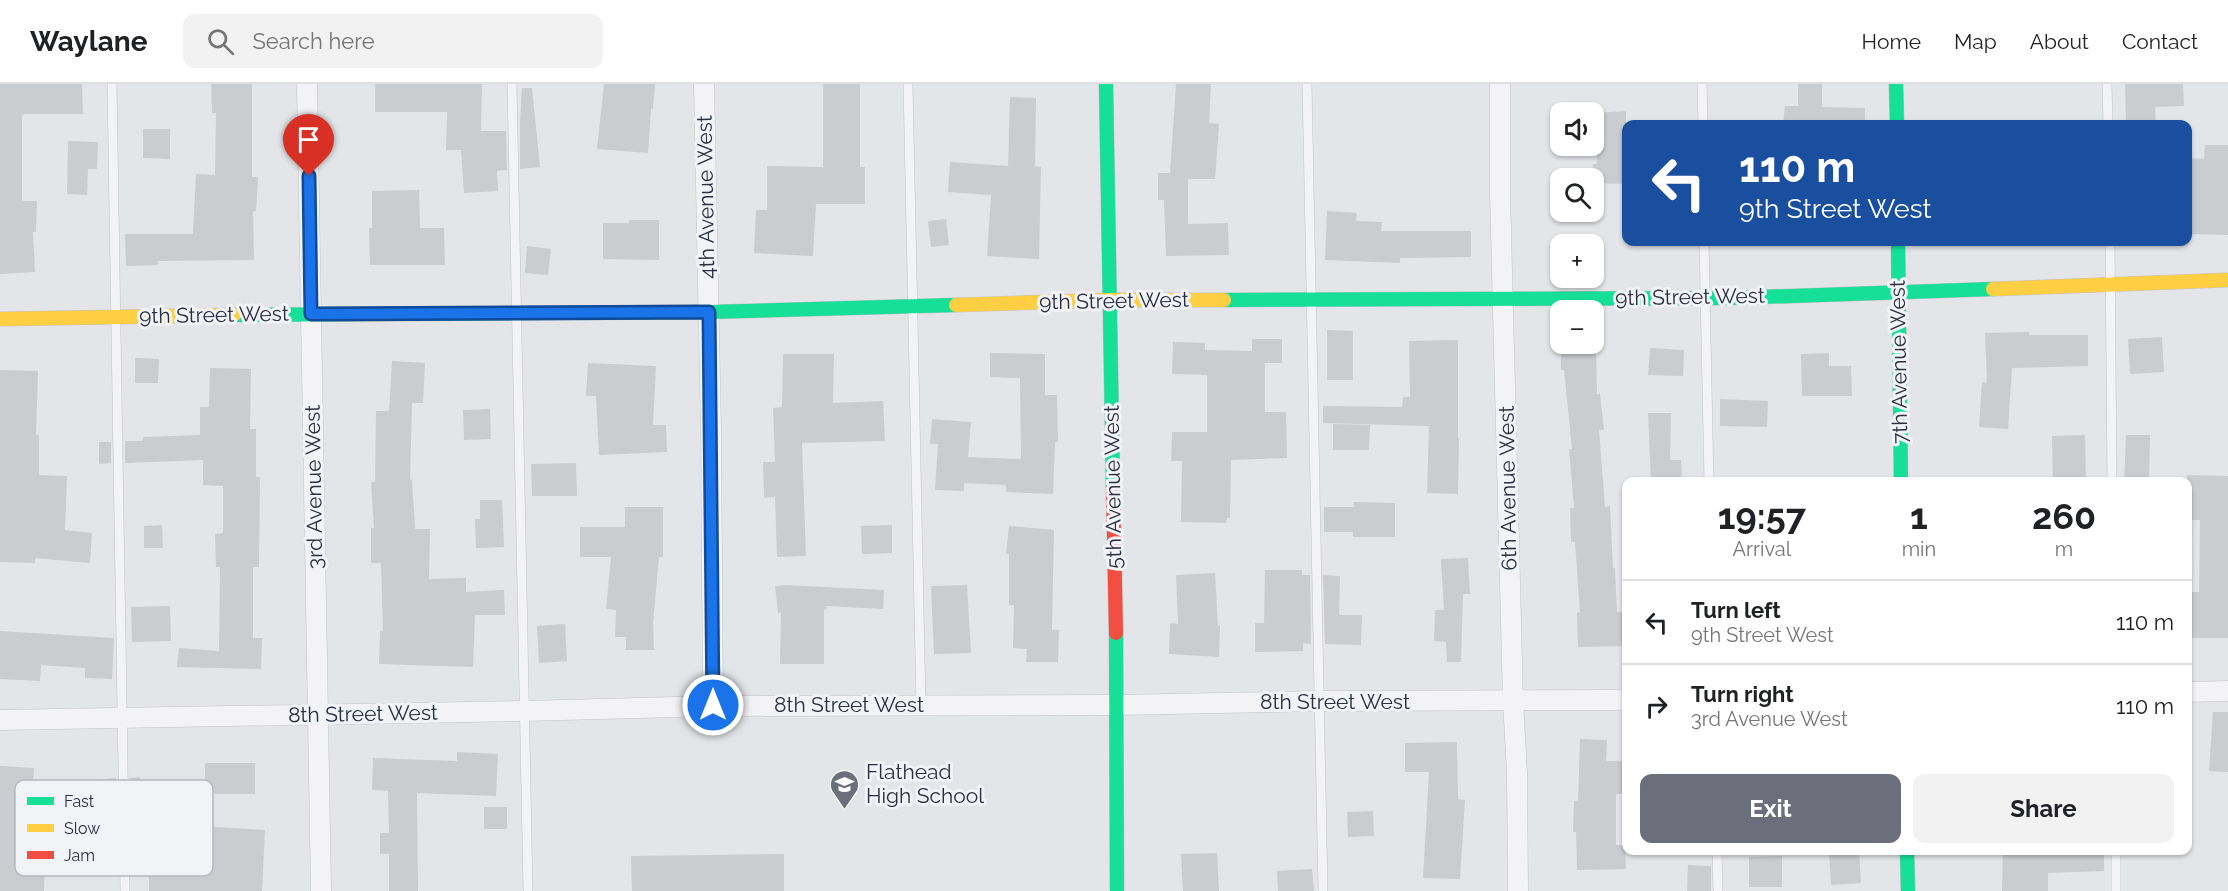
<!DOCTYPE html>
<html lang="en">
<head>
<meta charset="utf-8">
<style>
	:root { --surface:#fff; --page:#f2f2f2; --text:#202124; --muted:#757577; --line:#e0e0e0; --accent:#6c6f7b }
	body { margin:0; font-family:Raleway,sans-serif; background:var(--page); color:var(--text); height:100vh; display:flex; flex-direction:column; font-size:22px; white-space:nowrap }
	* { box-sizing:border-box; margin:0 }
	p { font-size:20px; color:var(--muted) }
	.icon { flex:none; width:33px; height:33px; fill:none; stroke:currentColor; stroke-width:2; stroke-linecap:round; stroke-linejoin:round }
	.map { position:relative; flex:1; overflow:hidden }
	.sheet { position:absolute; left:1622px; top:393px; width:570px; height:378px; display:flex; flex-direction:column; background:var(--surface); border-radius:12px; box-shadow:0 2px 4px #0004 }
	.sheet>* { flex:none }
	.top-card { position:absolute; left:1622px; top:36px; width:570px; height:126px; border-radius:12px; box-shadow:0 2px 4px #0004; background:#1a4fa0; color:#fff; overflow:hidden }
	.buttons { position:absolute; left:1550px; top:18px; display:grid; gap:12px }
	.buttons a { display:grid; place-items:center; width:54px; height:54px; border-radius:12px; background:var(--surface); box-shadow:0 2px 4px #0004; font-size:30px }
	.pin { position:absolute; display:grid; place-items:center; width:51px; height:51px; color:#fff; margin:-62px -26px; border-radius:50% 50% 50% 0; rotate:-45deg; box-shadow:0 0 6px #0007 }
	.pin .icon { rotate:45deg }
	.me { position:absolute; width:66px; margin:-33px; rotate:0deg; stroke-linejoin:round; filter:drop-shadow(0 0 4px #0008) }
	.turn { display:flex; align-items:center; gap:21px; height:126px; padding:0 18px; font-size:27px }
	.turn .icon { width:78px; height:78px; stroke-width:2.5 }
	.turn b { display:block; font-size:42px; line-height:51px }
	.eta { display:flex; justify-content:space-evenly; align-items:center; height:102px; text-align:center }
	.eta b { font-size:36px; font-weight:700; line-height:42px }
	.cta { display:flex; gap:12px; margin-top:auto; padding:12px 18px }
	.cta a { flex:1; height:69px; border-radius:12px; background:var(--accent); color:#fff; font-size:24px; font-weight:700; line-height:69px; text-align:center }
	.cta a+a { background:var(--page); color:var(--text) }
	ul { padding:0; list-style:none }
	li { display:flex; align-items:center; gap:18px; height:84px; padding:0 18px; border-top:2px solid var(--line) }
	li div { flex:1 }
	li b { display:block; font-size:22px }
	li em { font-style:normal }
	header { display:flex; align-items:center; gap:36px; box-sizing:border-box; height:84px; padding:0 30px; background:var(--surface); border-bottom:2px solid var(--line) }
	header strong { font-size:28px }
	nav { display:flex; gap:33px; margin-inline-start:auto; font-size:21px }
	.search { width:420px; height:54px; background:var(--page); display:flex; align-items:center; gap:15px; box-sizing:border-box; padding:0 21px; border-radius:12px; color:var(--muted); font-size:22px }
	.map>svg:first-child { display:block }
	.building { fill:#cbccd0 }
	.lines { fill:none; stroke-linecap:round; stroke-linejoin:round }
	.lane-casing { stroke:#c1c2c5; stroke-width:10 }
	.street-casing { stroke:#c1c2c5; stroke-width:21 }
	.fast-casing { stroke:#c1c2c5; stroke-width:15 }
	.slow-casing { stroke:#c1c2c5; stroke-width:15 }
	.jam-casing { stroke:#c1c2c5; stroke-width:15 }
	.lane { stroke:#f3f3f5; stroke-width:9 }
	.street { stroke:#f3f3f5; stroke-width:20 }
	.fast { stroke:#16e098; stroke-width:14 }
	.slow { stroke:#ffcf43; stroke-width:14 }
	.jam { stroke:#f24e42; stroke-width:14 }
	.route-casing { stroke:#114b97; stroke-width:15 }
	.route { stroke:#1a73e8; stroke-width:10 }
	.labels { text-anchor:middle; stroke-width:6; stroke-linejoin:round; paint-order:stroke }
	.street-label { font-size:21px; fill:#2b2f41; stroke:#f2f3f7 }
	.poi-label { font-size:21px; fill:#2b2f41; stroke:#f2f3f7; text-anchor:start }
	.key { fill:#f2f3f7; stroke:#b6b8c0; stroke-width:1.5 }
	.key-label { font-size:16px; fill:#2b2f41 }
</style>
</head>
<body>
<header>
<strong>Waylane</strong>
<div class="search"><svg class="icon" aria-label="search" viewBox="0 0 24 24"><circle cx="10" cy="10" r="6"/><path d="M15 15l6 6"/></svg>Search here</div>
<nav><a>Home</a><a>Map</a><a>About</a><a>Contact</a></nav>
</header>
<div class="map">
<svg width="2228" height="807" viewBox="0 0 2228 807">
	<rect width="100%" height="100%" fill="#e4e5e8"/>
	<g class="building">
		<polygon points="0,0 82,0 83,30 24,30 22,32 22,117 37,117 36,148 33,148 35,188 0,190"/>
		<polygon points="211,0 252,0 252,93 258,93 256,127 253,127 254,176 158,177 158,181 126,182 125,150 193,150 196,90 215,91 216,29 212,29"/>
		<polygon points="375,0 482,0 481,47 506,47 507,86 497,87 498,107 464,109 461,66 446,66 447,28 375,28"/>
		<polygon points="604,0 655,0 653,25 651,24 648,69 597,65"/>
		<polygon points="823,0 860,0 860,83 865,83 865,120 816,120 813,172 754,169 756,126 767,126 767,82 823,83"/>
		<polygon points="1176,0 1211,0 1209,39 1219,40 1215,95 1188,95 1188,140 1228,139 1229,171 1166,172 1164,116 1158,116 1158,89 1170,89"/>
		<polygon points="1798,0 1822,0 1822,23 1865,24 1865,40 1783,40 1785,22 1798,22"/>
		<polygon points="2125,0 2183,0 2184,22 2155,23 2156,40 2126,40"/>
		<polygon points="522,4 532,4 540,83 520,85 520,39"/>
		<polygon points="1010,13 1036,14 1035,82 1041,83 1039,175 987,172 991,111 948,108 950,78 1008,82"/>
		<polygon points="1626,27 1626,100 1593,99 1593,80 1597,80 1594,29"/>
		<polygon points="143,45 170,45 170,75 143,74"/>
		<polygon points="68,57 98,58 97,85 88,85 87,111 67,110"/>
		<polygon points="2205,61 2228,61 2228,151 2187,150 2187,74 2204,75"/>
		<polygon points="419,106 420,144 444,144 445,181 370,181 369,144 372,144 372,107"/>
		<polygon points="1327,127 1357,129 1356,137 1382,138 1381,147 1471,147 1471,173 1400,174 1400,179 1325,176"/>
		<polygon points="946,135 949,161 931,163 928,137"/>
		<polygon points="629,136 659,136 659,176 603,175 603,139 629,139"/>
		<polygon points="527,162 551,165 548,191 525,189"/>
		<polygon points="1327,246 1353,247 1353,296 1327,296"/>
		<polygon points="2029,248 2029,251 2088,251 2088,282 2012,284 2008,345 1979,343 1982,298 1987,299 1985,249"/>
		<polygon points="2162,253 2164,288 2130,290 2128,255"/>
		<polygon points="1252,255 1282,255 1282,279 1265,279 1265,328 1286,328 1287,374 1231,376 1230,434 1227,434 1226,439 1181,438 1182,377 1171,377 1172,348 1207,348 1207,291 1172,290 1173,258 1205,259 1205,266 1252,267"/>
		<polygon points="1458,256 1458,355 1459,355 1458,410 1427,409 1429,342 1323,339 1323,322 1402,323 1403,313 1410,313 1409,257"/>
		<polygon points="1561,260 1596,260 1597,310 1600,310 1604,346 1599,346 1605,423 1610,422 1613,484 1615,484 1617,528 1626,528 1626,562 1578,563 1577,529 1580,528 1575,458 1571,458 1570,424 1574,424 1569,365 1572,365 1564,286 1561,286"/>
		<polygon points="1650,264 1684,266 1683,292 1648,291"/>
		<polygon points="990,269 1045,270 1045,311 1057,311 1058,358 1055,358 1053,410 1006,408 1006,401 964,399 964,407 935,406 938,360 930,360 932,335 971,338 968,373 1021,375 1020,294 990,293"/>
		<polygon points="1829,269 1829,282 1851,282 1852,312 1802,312 1801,270"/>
		<polygon points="783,270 834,270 833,319 883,317 885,357 802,359 806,472 777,473 775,413 764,414 763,378 775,378 773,324 782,323"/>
		<polygon points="135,274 159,275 158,299 135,299"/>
		<polygon points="392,277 425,279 423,319 412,319 410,396 412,395 415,445 430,445 429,495 466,494 466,508 504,506 505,531 475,531 473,583 379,580 380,547 383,547 381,479 371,479 371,444 374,444 371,398 375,398 376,327 389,327"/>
		<polygon points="588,279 656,282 653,341 666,341 667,368 599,371 596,312 586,312"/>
		<polygon points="210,284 251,285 250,345 256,345 256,393 260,393 259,483 253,483 253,554 262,554 261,585 177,583 179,564 219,567 220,483 216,483 215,450 223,449 223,402 203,401 203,376 125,379 125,357 143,357 143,353 200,351 200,323 209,323"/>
		<polygon points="0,286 38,287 36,351 39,351 39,391 67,392 65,446 92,449 90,479 35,474 35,479 0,478"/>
		<polygon points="1720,315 1768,317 1767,343 1720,342"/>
		<polygon points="490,325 491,355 464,356 463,326"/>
		<polygon points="1648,329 1671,329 1670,376 1681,376 1682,398 1651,398"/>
		<polygon points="1333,340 1370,341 1369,366 1333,366"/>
		<polygon points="2085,351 2086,398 2053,398 2052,352"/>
		<polygon points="2126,351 2150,351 2149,398 2124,398"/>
		<polygon points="99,358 111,358 111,379 99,380"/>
		<polygon points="576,379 577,412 532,412 531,380"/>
		<polygon points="2187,391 2228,392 2228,554 2187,554 2187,508 2199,508 2200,436 2187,436"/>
		<polygon points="480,416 502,416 504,463 476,464 475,435 480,435"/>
		<polygon points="1354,418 1395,419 1395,453 1353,453 1353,448 1324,448 1324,423 1354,423"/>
		<polygon points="625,423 663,423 663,473 659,473 653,539 654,566 626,566 626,553 615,553 616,526 606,525 611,473 580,473 580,443 625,443"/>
		<polygon points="162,441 163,464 144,464 144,442"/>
		<polygon points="892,441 892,469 862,470 861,442"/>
		<polygon points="1009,442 1054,446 1052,546 1059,546 1058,578 1026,578 1027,565 1013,564 1014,521 1009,521 1009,470 1006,470"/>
		<polygon points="1468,474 1470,510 1463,510 1461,578 1447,578 1446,558 1434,557 1435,526 1444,526 1441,475"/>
		<polygon points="1265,486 1302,486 1302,491 1310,491 1311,560 1303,559 1303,567 1255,568 1255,539 1264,539"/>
		<polygon points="1215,489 1218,542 1220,542 1219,573 1169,570 1170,539 1178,540 1176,491"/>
		<polygon points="1323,491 1340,492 1339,531 1362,531 1361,561 1325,560"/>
		<polygon points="786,501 884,506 883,525 826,522 827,525 824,526 824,580 780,580 781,529 778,529 775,502"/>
		<polygon points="967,501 971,569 934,570 931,502"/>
		<polygon points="170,522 171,557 132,558 131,523"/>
		<polygon points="565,540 567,577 539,579 537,542"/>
		<polygon points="0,547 114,554 112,595 85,594 85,584 41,581 40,597 0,595"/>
		<polygon points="2213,628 2228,628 2228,688 2209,687"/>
		<polygon points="1580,655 1607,656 1606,677 1626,677 1626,710 1616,710 1616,761 1625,761 1626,785 1577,786 1576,748 1573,748 1574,717 1578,717"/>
		<polygon points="1457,658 1458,715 1465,716 1460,795 1423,794 1429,688 1405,688 1405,659"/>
		<polygon points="457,668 498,670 496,712 417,709 418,807 389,807 389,770 380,770 380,749 389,749 388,707 372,706 373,674 457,677"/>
		<rect x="205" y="679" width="50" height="31"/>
		<polygon points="0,682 34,684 30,745 46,746 44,807 0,807"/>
		<polygon points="140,693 139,738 265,746 262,807 149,807 149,783 131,782 130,694"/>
		<polygon points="116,694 118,781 103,780 108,722 87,723 85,697"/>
		<rect x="484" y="723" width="23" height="22"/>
		<polygon points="1373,727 1374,752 1348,753 1347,728"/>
		<polygon points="1829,766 1859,766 1861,799 1831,801"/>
		<polygon points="2003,766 2104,766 2104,787 2048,789 2048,807 2002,807"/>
		<polygon points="1217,769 1219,807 1183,807 1181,770"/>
		<polygon points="784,770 784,807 632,807 631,772"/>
		<polygon points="1782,772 1782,803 1749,803 1749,773"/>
		<polygon points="1688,781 1711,782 1711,807 1687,807"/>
		<polygon points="1312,785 1314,807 1278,807 1277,787"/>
	</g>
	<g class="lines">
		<defs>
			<g id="lane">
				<polyline points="112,0 125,807"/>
				<polyline points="512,0 528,807"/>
				<polyline points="908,0 921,621"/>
				<polyline points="1307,0 1323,807"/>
				<polyline points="1702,0 1703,40"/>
				<polyline points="2107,0 2108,40"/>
				<polyline points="1704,158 1709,398"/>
				<polyline points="2110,158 2112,398"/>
				<polyline points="1717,766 1718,807"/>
				<polyline points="2116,766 2116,807"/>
			</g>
			<g id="street">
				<polyline points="307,0 321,807"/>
				<polyline points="704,0 711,347 713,622"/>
				<polyline points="1500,0 1500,108 1513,617 1517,689 1518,807"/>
				<polyline points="2187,608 2228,607"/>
				<polyline points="0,636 525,627 713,622 1117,621 1319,617 1626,616"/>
			</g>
			<g id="fast">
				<polyline points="1106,0 1113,404"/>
				<polyline points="1896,0 1897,40"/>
				<polyline points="1898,158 1901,398"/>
				<polyline points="1224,216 1731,214 1993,205"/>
				<polyline points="234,231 709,228 956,221"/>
				<polyline points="1116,549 1117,807"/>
				<polyline points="1907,766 1908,807"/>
			</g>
			<g id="slow">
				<polyline points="1993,205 2228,196"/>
				<polyline points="956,221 1110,216 1224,216"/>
				<polyline points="0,235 234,231"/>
			</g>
			<polyline id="jam" points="1113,404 1116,549"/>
		</defs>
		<use href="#lane" class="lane-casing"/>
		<use href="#street" class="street-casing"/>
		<use href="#fast" class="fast-casing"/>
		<use href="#slow" class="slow-casing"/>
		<use href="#jam" class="jam-casing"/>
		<use href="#lane" class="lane"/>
		<use href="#street" class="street"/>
		<use href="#fast" class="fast"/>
		<use href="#slow" class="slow"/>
		<use href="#jam" class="jam"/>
	</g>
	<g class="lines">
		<defs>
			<polyline id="route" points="309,92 311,230 709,228 713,621"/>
		</defs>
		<use href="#route" class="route-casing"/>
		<use href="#route" class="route"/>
	</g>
	<defs>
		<symbol id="school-pin" viewBox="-11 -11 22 30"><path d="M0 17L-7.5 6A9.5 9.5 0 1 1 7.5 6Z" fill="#6c6f7b" stroke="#f2f3f7"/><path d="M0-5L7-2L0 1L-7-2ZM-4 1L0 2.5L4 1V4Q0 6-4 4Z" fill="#fff"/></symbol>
	</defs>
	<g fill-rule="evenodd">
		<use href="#school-pin" x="828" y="684" width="33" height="45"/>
	</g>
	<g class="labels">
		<g class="street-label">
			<text transform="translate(706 113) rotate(-91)" y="7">4th Avenue West</text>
			<text transform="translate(1690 213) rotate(-1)" y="7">9th Street West</text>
			<text transform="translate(1114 217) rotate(-1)" y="7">9th Street West</text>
			<text transform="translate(214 231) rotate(-1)" y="7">9th Street West</text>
			<text transform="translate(1899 278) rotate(-91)" y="7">7th Avenue West</text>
			<text transform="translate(314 403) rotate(-91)" y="7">3rd Avenue West</text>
			<text transform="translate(1113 403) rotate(-91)" y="7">5th Avenue West</text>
			<text transform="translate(1508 404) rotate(-91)" y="7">6th Avenue West</text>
			<text x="1335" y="625">8th Street West</text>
			<text x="849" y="628">8th Street West</text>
			<text transform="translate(363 630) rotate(-1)" y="7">8th Street West</text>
		</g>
		<g class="poi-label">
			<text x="866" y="695">Flathead<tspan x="866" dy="24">High School</tspan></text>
		</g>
	</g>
	<rect x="15" y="696" width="198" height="96" rx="9" class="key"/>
	<rect x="27" y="713" width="27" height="8" fill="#16e098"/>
	<rect x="27" y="740" width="27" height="8" fill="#ffcf43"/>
	<rect x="27" y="767" width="27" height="8" fill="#f24e42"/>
	<g class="key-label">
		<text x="64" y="723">Fast</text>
		<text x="64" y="750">Slow</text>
		<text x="64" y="777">Jam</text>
	</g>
</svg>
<div class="buttons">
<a><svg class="icon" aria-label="sound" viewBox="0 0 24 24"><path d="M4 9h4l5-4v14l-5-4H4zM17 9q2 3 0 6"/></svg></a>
<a><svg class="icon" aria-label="search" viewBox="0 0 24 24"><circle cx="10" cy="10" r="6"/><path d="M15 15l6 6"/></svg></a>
<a>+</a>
<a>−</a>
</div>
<div class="pin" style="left:309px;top:92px;background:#d93025"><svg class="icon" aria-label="arrive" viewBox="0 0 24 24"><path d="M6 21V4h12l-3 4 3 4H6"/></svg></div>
<svg class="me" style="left:713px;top:621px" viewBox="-20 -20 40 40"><circle r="17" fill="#1a73e8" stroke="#fff" stroke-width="3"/><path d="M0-11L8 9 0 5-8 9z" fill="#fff"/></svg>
<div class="top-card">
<div class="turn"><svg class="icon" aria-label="left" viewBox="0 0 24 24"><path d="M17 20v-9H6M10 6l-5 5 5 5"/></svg><div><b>110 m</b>9th Street West</div></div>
</div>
<section class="sheet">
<div class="eta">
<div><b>19:57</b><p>Arrival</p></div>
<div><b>1</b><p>min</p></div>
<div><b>260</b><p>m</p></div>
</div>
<ul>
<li><svg class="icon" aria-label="left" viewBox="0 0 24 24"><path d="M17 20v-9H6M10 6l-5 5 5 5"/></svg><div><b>Turn left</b><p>9th Street West</p></div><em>110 m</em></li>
<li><svg class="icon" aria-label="right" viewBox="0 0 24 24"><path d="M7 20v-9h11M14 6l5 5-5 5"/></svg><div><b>Turn right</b><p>3rd Avenue West</p></div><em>110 m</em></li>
</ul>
<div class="cta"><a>Exit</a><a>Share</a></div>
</section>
</div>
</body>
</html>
